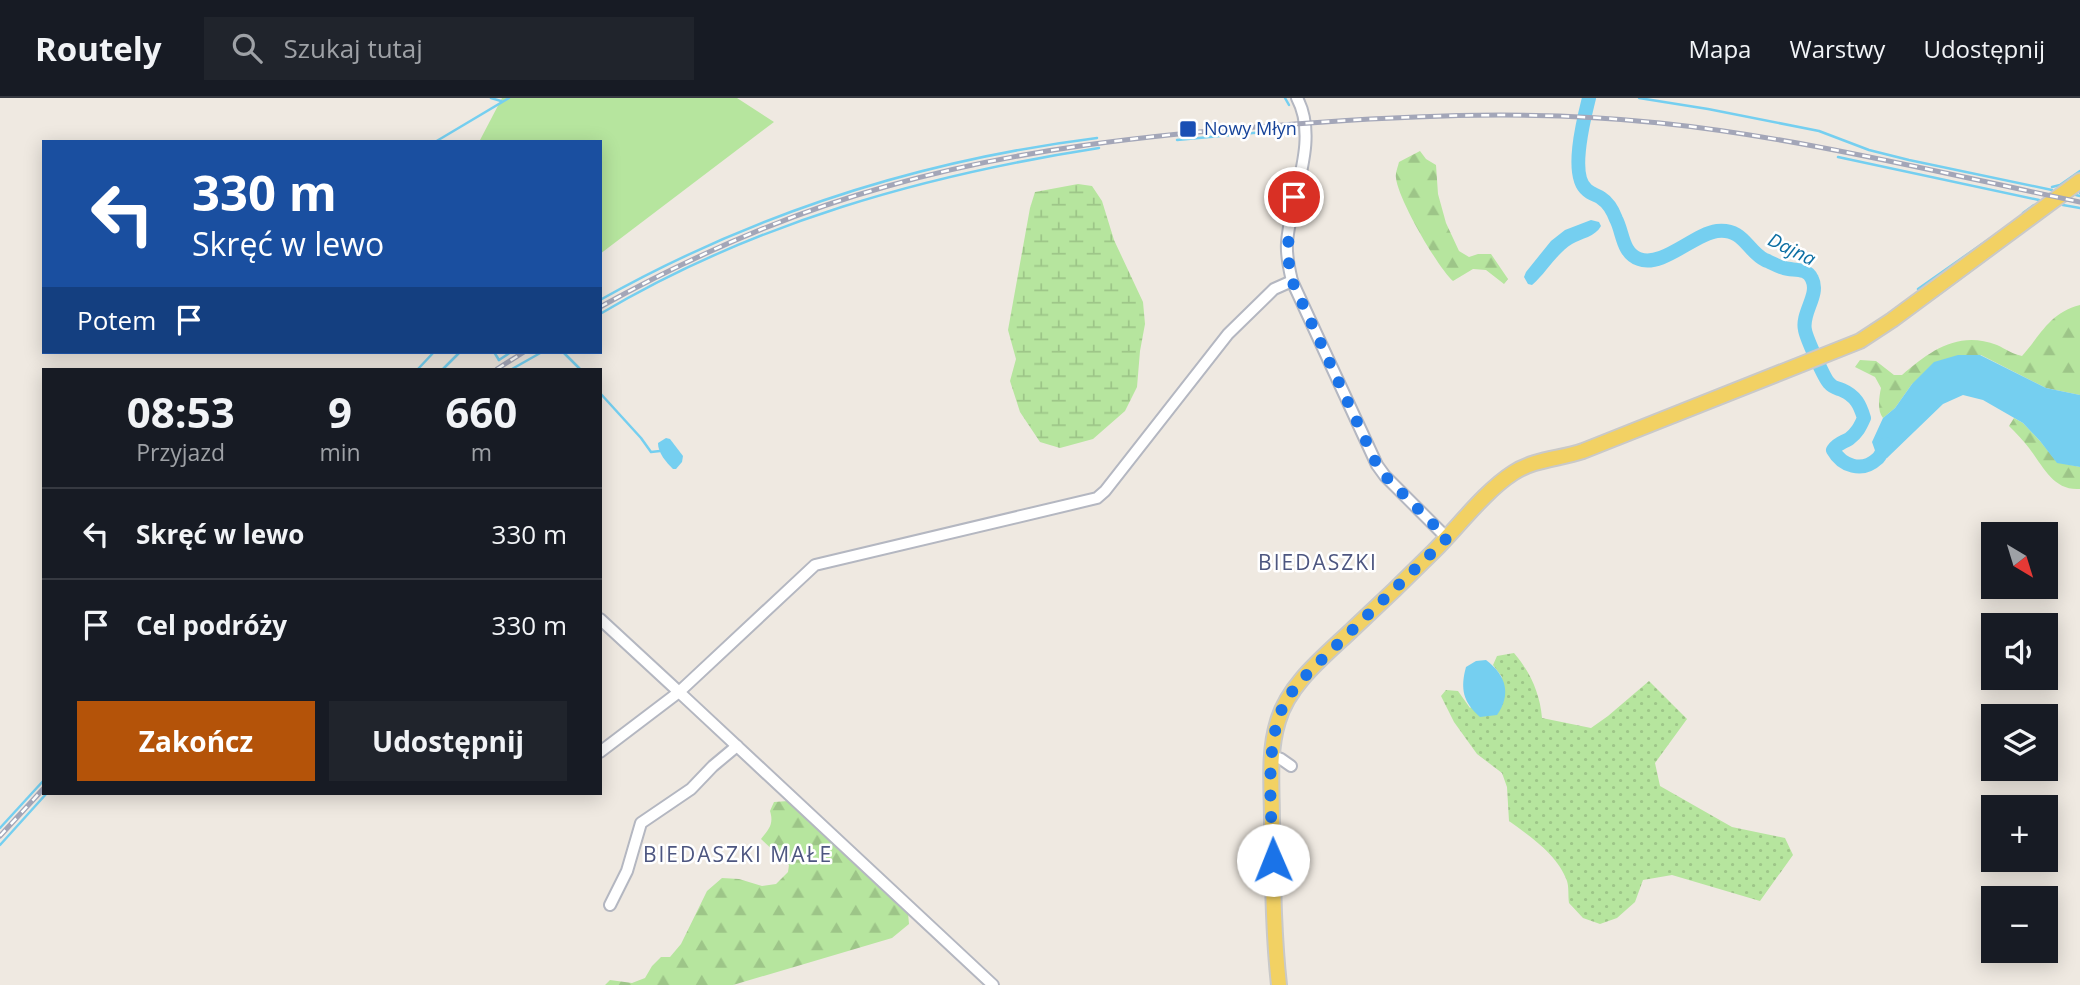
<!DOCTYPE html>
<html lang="pl">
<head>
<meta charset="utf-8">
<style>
	:root { --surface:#171b24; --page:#20242c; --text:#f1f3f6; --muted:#9ea1a6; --line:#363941; --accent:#b45309 }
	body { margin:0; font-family:"Open Sans",sans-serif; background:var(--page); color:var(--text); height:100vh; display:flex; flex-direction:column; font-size:26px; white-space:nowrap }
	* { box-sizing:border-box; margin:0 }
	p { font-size:23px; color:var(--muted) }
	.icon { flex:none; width:38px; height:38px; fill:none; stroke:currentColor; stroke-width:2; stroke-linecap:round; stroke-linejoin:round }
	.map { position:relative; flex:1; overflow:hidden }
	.panel { position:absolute; left:42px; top:270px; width:560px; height:427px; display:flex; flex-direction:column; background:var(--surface); border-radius:0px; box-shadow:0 4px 18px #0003 }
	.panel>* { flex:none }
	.hud { position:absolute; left:42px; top:42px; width:560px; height:214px; border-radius:0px; box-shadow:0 4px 18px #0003; background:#1a4fa0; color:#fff; overflow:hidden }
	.needle { width:46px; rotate:142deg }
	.fabs { position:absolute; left:1981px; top:424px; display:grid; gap:14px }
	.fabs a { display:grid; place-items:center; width:77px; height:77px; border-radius:0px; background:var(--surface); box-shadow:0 4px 18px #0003; font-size:35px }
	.pin { position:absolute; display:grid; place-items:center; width:60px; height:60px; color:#fff; margin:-30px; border:4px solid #fff; border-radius:50%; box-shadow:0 2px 7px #0007 }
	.me { position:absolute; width:77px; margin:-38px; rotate:359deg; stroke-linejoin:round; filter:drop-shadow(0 0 5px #0008) }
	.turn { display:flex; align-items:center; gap:24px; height:147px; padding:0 35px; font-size:32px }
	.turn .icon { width:91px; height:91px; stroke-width:2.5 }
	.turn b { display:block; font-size:49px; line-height:60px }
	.then { display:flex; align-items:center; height:66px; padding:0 35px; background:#0003; gap:14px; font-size:26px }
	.eta { display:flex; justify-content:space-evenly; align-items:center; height:119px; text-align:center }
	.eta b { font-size:42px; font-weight:700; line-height:49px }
	.action { display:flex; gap:14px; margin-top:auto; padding:14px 35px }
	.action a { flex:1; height:80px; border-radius:0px; background:var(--accent); color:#fff; font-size:28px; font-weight:700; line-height:80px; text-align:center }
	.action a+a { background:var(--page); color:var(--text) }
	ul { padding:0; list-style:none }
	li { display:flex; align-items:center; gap:21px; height:91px; padding:0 35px; border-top:2px solid var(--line) }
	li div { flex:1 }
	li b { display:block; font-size:26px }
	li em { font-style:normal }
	header { display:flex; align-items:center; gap:42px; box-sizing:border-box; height:98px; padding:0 35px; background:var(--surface); border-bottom:2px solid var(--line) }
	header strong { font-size:33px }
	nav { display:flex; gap:38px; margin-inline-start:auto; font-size:24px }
	.search { width:490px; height:63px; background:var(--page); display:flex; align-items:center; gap:18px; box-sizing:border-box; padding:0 24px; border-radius:0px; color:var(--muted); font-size:26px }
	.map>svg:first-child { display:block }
	.grass { fill:url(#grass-dots) }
	.forest { fill:url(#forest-firs) }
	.wetland { fill:url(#wetland-marsh) }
	.park { fill:#b6e59e }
	.water { fill:#75cff0 }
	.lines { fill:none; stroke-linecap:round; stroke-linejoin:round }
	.stream { stroke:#75cff0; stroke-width:2.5 }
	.river { stroke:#75cff0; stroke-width:14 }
	.minor-casing { stroke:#b4b7c1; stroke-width:14 }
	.major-casing { stroke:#c9c9c9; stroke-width:18 }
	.minor { stroke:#fff; stroke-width:10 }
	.major { stroke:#f2d163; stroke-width:14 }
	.rail-casing { stroke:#a3a6b8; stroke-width:5 }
	.rail { stroke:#fff; stroke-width:2.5; stroke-dasharray:8; stroke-linecap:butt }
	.route { stroke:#1a73e8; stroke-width:12; stroke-dasharray:0 21.6 }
	.transit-dot { fill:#1a4fb4; stroke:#fff; stroke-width:2.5 }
	.labels { text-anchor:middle; stroke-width:5; stroke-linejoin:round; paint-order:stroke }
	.transit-label { font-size:18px; fill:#164399; stroke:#fff; text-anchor:start }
	.water-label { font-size:19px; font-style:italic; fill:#0d6fa3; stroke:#fff }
	.quarter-label { font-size:21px; letter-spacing:2px; fill:#4d5680; stroke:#fff }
</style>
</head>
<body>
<header>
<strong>Routely</strong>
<div class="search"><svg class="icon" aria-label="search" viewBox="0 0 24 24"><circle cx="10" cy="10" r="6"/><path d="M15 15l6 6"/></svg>Szukaj tutaj</div>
<nav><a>Mapa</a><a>Warstwy</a><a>Udostępnij</a></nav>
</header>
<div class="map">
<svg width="2080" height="887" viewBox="0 0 2080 887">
	<defs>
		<pattern id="grass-dots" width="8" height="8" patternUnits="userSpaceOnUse" patternTransform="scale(1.75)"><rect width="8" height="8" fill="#b6e59e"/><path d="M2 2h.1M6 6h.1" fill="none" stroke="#9dc588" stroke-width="1.8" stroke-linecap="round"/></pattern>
		<pattern id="forest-firs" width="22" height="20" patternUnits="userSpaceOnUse" patternTransform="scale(1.75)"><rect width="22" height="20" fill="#b6e59e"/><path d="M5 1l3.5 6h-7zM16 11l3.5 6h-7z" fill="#9dc588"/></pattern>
		<pattern id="wetland-marsh" width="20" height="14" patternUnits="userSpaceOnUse" patternTransform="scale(1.75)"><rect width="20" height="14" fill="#b6e59e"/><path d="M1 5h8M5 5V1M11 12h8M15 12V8" fill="none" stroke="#9dc588"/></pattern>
	</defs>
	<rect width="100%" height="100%" fill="#efe9e1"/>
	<path class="grass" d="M 1514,555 C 1530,574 1540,595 1542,620 L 1591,630 L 1608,618 L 1649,583 L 1687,621 L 1655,665 L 1660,688 L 1732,729 L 1785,740 L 1793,757 L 1760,803 L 1672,777 L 1643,782 L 1635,804 L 1617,820 L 1600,826 L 1583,820 L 1569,805 C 1568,798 1569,789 1567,783 C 1558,757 1531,739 1509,723 L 1507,689 L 1502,675 L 1477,656 L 1454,624 L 1441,598 L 1446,592 L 1458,593 L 1470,610 L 1502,579 L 1493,567 L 1497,558 Z"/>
	<g class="forest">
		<path d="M 1420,53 L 1426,61 L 1436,67 L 1438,96 L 1446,125 L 1459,153 L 1469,159 L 1478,156 L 1491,156 L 1508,181 L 1504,186 L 1486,172 L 1473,171 L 1453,183 C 1438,170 1398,101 1396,80 C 1395,75 1398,69 1399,64 Z"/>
		<path d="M 2080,207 L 2080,297 L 2046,290 L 1981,257 L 1912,286 L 1895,310 L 1883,320 C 1877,313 1879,299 1881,290 L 1875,279 L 1855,269 L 1860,262 L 1876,263 L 1894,277 L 1902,277 C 1930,253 1958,232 1997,247 C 2006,251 2012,256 2022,258 C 2041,237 2049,215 2080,207 Z"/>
		<path d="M 2014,320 L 2023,325 L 2040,343 L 2057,364 L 2080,369 L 2080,391 C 2053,393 2043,368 2029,350 C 2023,342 2016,335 2009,328 Z"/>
		<path d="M 788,703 L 908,815 L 909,826 L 892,840 L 733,887 L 605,887 L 610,882 L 632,885 L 645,880 L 652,868 L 661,859 L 670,859 L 681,846 L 707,793 L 722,780 L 739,781 L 762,788 L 776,786 L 788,774 L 789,767 L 761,741 C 769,731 774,726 770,713 L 774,704 Z"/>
	</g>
	<polygon class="wetland" points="1078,86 1092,88 1102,103 1114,142 1143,204 1145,226 1140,253 1137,289 1125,313 1093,341 1060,350 1040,344 1020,314 1010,283 1016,261 1008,232 1030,110 1035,94"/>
	<polygon class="park" points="502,0 737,0 774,24 600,156 600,44 479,44"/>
	<g class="water">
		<path d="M 1591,122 L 1599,124 L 1601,128 C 1595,139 1582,140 1572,146 C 1556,156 1547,174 1532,187 L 1528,186 L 1524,179 L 1526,174 L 1551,143 L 1565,132 Z"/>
		<polygon points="1958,257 1980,257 2046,290 2080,297 2080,369 2057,365 2040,343 2023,325 1983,302 1963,297 1943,306 1887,360 1878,361 1872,344 1883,320 1895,310 1912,286 1934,264"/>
		<path d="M 666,340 L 670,341 L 683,358 L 682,364 L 676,371 L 673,371 C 666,364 658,355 658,345 Z"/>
		<path d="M 1486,562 C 1507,578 1511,597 1497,617 L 1480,619 C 1463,604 1460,591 1466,569 L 1476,563 Z"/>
	</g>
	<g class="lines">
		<g class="stream">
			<polyline points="491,0 501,3"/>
			<polyline points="1285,0 1289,7"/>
			<polyline points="1639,0 1708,11 1819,33 1869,52 1909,62 2052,92"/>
			<polyline points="1177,42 1296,31"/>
			<polyline points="435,44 509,0"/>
			<polyline points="1838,59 2039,102"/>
			<polyline points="2052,89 2060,87 2080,73"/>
			<polyline points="2080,95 2080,94"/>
			<polyline points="2076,97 2080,98"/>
			<polyline points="2063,107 2080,110"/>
			<polyline points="2023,115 2034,107"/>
			<polyline points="1918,191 2012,125"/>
			<polyline points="1934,200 2004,148"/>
			<path d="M 600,202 C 755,115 922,62 1097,40"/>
			<path d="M 600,216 C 753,125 925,77 1099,50"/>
			<polyline points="494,254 499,262"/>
			<polyline points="541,254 554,254"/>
			<polyline points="563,254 580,271"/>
			<polyline points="499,262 511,254"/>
			<polyline points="418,271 434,254"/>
			<polyline points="443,271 460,254"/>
			<polyline points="512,271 542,254"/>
			<polyline points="600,295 641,340 651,354 660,353"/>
			<polyline points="0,730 44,682"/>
			<polyline points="0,747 47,695"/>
		</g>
		<path class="river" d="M 1589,0 C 1584,20 1569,78 1587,92 C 1591,96 1597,97 1601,100 C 1609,105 1613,113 1616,121 C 1623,134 1622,155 1639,161 C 1662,170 1694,136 1717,133 C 1744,130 1747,153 1765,162 C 1771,164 1778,169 1784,170 C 1793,173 1807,169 1812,181 C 1820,197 1801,215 1805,232 C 1806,239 1824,280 1829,285 C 1833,290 1837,290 1842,292 C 1856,298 1860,307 1864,320 C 1860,329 1857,335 1849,341 C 1842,345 1838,345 1833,352 C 1842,368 1862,375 1877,361 C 1881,358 1883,351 1886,346"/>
		<defs>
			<g id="minor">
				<path d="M 1297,0 C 1320,43 1290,99 1287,145 C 1286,158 1289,170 1292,183 L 1377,367 L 1385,378 L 1447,440"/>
				<polyline points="600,521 679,594 600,654"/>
				<polyline points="1272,658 1281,661 1291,668"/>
				<polyline points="610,807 627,773 641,725 691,691 713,668 737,648"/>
				<polyline points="993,887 679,594 815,467 1097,400 1105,393 1228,236 1274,191 1292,183"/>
			</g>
			<path id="major" d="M 1279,887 C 1273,832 1273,778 1272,723 C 1272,690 1268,655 1278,623 C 1289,585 1326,557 1354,530 C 1381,505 1408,479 1434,453 C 1458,429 1485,393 1513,375 C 1534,361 1560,361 1583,353 L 1860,243 L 1892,222 L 2080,83"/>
		</defs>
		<use href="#minor" class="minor-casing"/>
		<use href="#major" class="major-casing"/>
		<use href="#minor" class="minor"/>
		<use href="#major" class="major"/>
		<defs>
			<g id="rail">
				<path d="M 600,209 C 692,158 787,116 888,88 C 1021,50 1158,36 1295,26 C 1417,17 1538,12 1660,25 C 1802,40 1941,75 2080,104"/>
				<polyline points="497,271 524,254"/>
				<polyline points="0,738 44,690"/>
			</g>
		</defs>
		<use href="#rail" class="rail-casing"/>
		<use href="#rail" class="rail"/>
	</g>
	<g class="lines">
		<path class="route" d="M 1273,762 C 1272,718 1264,652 1282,611 C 1288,596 1300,584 1311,572 L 1447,440 L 1385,378 L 1377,367 L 1292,183 C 1285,154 1289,128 1294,99"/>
	</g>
	<rect class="transit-dot" x="1179" y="22" width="18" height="18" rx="3.5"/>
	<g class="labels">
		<g class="transit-label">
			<text x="1204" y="37">Nowy Młyn</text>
		</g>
		<g class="water-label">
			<text transform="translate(1792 151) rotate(26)" y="7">Dajna</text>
		</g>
		<g class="quarter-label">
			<text x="1318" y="472">BIEDASZKI</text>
			<text x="738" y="764">BIEDASZKI MAŁE</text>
		</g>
	</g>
</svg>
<div class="fabs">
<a><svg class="needle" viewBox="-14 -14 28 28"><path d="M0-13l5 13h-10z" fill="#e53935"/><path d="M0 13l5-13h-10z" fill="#9ea1a6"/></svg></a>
<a><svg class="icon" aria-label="sound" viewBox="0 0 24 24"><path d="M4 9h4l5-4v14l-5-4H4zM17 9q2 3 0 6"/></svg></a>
<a><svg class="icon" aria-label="layers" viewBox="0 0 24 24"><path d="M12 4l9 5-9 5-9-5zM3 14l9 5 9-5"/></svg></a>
<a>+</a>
<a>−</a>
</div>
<div class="pin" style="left:1294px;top:99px;background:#d93025"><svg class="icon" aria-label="arrive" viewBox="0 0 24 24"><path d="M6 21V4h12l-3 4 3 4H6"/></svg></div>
<svg class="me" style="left:1273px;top:762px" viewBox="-20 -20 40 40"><circle r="19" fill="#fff"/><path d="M0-13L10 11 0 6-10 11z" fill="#1a73e8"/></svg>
<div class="hud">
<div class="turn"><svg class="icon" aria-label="left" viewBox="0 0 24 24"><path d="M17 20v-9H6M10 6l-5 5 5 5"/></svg><div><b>330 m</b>Skręć w lewo</div></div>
<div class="then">Potem<svg class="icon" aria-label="arrive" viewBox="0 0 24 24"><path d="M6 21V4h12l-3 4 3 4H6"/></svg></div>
</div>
<section class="panel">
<div class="eta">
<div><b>08:53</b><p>Przyjazd</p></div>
<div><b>9</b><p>min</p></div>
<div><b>660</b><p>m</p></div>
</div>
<ul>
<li><svg class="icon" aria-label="left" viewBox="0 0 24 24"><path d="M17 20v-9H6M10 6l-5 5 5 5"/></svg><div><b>Skręć w lewo</b></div><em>330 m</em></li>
<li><svg class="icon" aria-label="arrive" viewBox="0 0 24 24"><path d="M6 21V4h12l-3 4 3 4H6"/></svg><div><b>Cel podróży</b></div><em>330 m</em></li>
</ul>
<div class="action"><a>Zakończ</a><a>Udostępnij</a></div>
</section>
</div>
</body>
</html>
